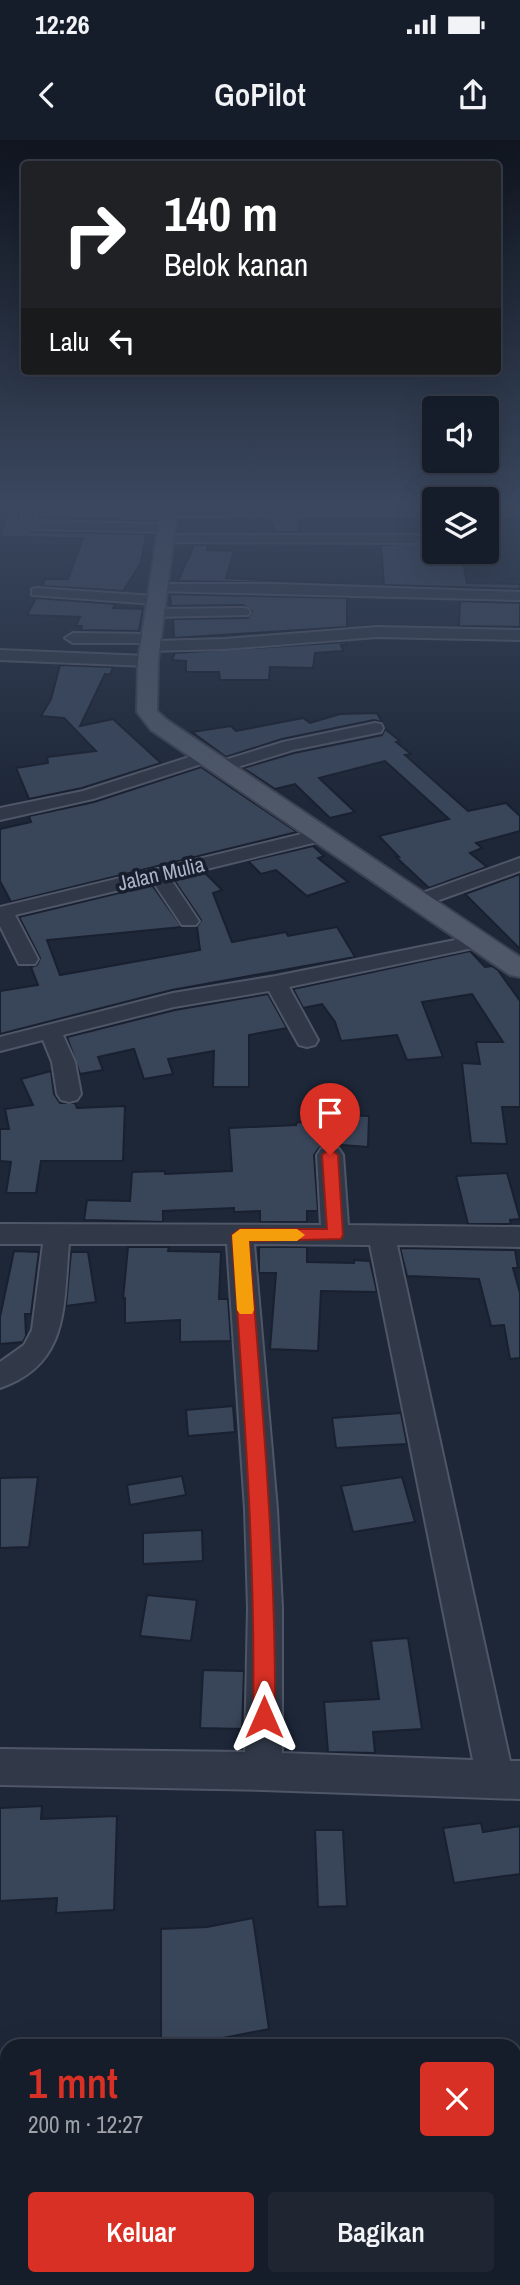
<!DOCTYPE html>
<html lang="id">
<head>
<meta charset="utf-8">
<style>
	:root { --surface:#161d2a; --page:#1f2632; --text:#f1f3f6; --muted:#9ea2a8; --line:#353b47; --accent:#d93025 }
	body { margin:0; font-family:"Archivo Narrow",sans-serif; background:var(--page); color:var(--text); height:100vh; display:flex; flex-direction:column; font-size:26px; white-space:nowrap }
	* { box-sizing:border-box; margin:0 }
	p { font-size:23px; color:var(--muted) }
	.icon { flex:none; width:38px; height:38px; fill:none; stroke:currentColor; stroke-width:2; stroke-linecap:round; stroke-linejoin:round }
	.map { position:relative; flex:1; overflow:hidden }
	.side { position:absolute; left:0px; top:1899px; width:522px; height:247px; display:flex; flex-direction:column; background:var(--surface); border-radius:21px 21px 0 0; box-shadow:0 7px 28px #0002,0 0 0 2px var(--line) }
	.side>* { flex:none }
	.guide { position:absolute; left:21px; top:21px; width:480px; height:214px; border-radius:7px; box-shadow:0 7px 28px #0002,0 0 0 2px var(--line); background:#202124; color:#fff; overflow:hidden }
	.controls { position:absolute; left:422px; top:256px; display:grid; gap:14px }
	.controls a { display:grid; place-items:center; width:77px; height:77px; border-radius:7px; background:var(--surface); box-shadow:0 7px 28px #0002,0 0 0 2px var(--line); font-size:35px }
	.pin { position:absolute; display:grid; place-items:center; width:60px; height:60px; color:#fff; margin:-72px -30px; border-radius:50% 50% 50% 0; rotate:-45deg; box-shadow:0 0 7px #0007 }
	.pin .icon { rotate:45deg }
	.me { position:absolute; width:77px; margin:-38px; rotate:0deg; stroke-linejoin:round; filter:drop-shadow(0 0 5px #0008) }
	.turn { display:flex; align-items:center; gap:24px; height:147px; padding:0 28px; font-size:32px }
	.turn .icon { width:91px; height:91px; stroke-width:2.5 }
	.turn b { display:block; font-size:49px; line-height:60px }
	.then { display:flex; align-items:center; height:66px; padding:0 28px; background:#0003; gap:14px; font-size:26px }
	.round { display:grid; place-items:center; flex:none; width:74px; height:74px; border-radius:7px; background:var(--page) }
	.headline { display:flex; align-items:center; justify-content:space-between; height:119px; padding:0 28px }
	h1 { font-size:42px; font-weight:600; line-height:52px; color:var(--accent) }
	.button { display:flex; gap:14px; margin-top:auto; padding:14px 28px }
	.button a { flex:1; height:80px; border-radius:7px; background:var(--accent); color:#fff; font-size:28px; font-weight:600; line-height:80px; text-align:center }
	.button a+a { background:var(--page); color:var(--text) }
	.status { display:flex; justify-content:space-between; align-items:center; height:49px; padding:0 35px; background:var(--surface); direction:ltr }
	.status svg { height:19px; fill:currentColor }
	header { display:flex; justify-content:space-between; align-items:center; height:91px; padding:0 28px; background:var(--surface); font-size:32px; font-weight:600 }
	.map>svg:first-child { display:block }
	.building { fill:#394559; stroke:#19202f; stroke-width:2 }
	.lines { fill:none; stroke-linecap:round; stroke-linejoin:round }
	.minor-casing { stroke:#4f5667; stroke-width:4 }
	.major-casing { stroke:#3b4252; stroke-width:4 }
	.minor { fill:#313948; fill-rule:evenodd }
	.major { fill:#4e5869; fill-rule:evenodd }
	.route { fill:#d93025; stroke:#8d1f18; stroke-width:2 }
	.slow { fill:#f59e0b }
	.labels { text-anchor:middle; stroke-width:7; stroke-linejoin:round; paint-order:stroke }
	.far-street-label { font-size:21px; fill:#abb3c6; stroke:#171e2d }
</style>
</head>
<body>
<div class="status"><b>12:26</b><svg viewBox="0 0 49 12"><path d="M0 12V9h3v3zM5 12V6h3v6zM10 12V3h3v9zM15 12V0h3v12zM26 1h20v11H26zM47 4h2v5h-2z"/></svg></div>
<header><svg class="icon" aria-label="back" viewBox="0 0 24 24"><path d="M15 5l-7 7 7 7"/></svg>GoPilot<svg class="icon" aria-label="share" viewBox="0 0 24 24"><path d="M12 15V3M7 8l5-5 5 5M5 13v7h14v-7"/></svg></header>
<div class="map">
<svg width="520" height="2145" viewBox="0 0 520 2145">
	<rect width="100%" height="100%" fill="#1d2738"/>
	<g class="building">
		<polygon points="48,363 159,363 157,381 38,378 39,364"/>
		<polygon points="11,364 22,364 18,380 31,392 146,394 141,423 123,451 42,446 45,439 68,439 83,398 0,397"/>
		<polygon points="269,378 299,378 299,392 275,392"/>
		<polygon points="421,403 434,404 434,411 461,411 467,443 520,444 520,449 384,445 381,405"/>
		<polygon points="194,405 208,405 207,410 234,411 226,438 348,444 178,441"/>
		<polygon points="170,454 347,458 347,487 174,498 173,479 248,478 252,471 243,465 171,466"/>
		<polygon points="36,458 116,464 113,468 143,469 139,491 81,490 82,486 76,486 80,477 27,475"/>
		<polygon points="460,461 520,463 520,487 459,486"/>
		<polygon points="346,502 346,505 341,505 343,511 315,513 313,528 270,527 269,540 220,540 219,532 186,532 186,521 172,520 175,513"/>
		<polygon points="60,525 113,527 110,535 105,534 80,586 113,579 161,623 82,648 29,659 16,628 48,623 47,617 96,611 64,578 41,576 51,559"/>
		<polygon points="377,573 382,582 374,580 282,599 226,617 192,592 231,586 236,591 303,578 310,583 340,574"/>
		<polygon points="385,589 400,601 396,602 411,614 405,615 468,671 506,663 520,676 520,691 476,703 482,708 470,713 487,727 429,748 396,717 399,717 379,696 449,679 385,621 319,638 355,672 330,678 295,644 275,649 243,628 294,613 382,595"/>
		<polygon points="201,627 297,692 11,762 0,741 0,689 31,682 29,676 94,662"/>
		<polygon points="313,706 324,716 318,718 348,742 307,756 276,730 261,734 248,721"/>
		<polygon points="204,732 222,750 213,753 232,802 286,792 288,796 337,787 355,817 172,850 0,894 0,851 38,845 31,827 37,825 40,818 19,777 152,745 182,787 47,800 60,835 200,810 197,787 201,780 174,740"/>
		<polygon points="520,734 520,809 465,754"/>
		<polygon points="470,811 485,827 492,826 498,830 520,861 520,967 502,967 507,1004 471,1003 462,923 480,924 476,902 503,902 472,854 422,862 443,917 407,920 397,895 341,901 335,882 322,864 303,868 293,849"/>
		<polygon points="268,854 287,888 249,895 249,947 213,947 214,911 168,919 173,934 144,939 134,909 98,917 103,930 80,934 67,897 175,870"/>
		<polygon points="51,931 54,954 60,963 75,963 77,968 125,966 123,1021 41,1021 36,1053 6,1053 11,1022 0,1021 0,989 9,989 5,969 33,965 21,939"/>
		<polygon points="343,975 369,976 368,1007 329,1004 319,1008 314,1015 318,1071 307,1071 307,1082 260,1082 260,1071 234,1072 234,1068 163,1071 163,1082 84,1080 87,1060 130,1061 132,1032 165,1031 165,1034 232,1031 229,988 296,985 297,982 343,986"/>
		<polygon points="507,1033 520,1079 510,1080 511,1084 468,1084 456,1036"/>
		<polygon points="128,1107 169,1107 168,1111 221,1112 219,1159 228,1159 231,1201 180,1202 180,1180 125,1183 125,1158 123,1159"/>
		<polygon points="259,1107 307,1107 307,1122 354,1123 354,1120 370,1121 377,1152 321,1151 318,1211 270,1209 276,1133 259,1133"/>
		<polygon points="400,1108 515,1110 518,1128 513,1128 520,1153 520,1218 510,1219 504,1185 491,1186 479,1139 407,1136"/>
		<polygon points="14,1111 39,1112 31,1174 25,1174 26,1196 23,1202 0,1204 0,1177"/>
		<polygon points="71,1112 88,1112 96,1162 66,1166"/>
		<polygon points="233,1266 235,1292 188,1296 186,1270"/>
		<polygon points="401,1273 407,1304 336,1308 332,1278"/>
		<polygon points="182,1336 186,1355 130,1365 127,1345"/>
		<polygon points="38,1337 29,1407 0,1408 0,1338"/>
		<polygon points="402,1337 415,1382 353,1392 341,1346"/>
		<polygon points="202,1390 203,1421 143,1424 143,1393"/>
		<polygon points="147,1455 197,1460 191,1501 140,1496"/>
		<polygon points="408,1498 422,1589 373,1592 375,1613 328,1612 324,1562 379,1559 371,1501"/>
		<polygon points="203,1530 244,1531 242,1589 200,1588"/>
		<polygon points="42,1666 41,1679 117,1676 114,1770 56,1773 57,1758 0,1761 0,1668"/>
		<polygon points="481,1683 483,1692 520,1686 520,1734 454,1743 443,1688"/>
		<polygon points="315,1690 343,1690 347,1766 318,1767"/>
		<polygon points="253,1778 269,1889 207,1901 207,1906 161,1906 161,1789 207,1787"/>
	</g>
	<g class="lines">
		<defs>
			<g id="minor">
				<polygon points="25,363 37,363 35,381 166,384 172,388 166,392 31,389 21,381"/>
				<polygon points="520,365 520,373 486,377 486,369"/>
				<polygon points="434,367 434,375 168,376 162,372 168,368"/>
				<polygon points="164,395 416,395 423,399 416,403 159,402 157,399"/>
				<polygon points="158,444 275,444 520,452 520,460 153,451 153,445"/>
				<polygon points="37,448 155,456 162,460 155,464 32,455 32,449"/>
				<polygon points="243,468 248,469 250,472 248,475 153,477 146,473 153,469"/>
				<polygon points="377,487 520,490 520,500 377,497 225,509 149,511 144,509 143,503 73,503 65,498 73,493 150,494 155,496 156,501 225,499"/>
				<polygon points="0,510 148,516 156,521 148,526 0,520"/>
				<polygon points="375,583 381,584 383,588 381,592 293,610 221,632 212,627 215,623 283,602"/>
				<polygon points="208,611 217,616 214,620 93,659 0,680 0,668 83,651"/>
				<polygon points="322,689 331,695 329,699 170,738 199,781 196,785 182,785 153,742 15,775 38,819 35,824 19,824 0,786 0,767"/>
				<polygon points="520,718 520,731 428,764 414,764 411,760 414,756"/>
				<polygon points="480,795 487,797 490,801 487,805 289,847 318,900 315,905 307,907 299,905 269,851 174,867 63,895 75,922 81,954 77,960 69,962 61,960 57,954 52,922 43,900 0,911 0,897 173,853 276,836"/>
				<path d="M 330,1006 L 339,1009 L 343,1015 L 348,1085 L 520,1087 L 520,1107 L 397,1105 L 510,1621 L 520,1621 L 520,1659 L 263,1650 L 0,1645 L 0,1609 L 245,1612 L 248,1468 L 245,1369 L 227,1104 L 69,1104 C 63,1166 70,1224 0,1248 L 0,1222 L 24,1205 L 32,1190 L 43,1104 L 0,1104 L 0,1084 L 321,1085 L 317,1015 L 321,1009 ZM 254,1104 L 370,1105 L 473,1620 L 282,1613 L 282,1468 L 277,1369 Z"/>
			</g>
			<g id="major">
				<polygon points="162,363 178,363 158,521 157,571 167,580 520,817 520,837 510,835 151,590 137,572 138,521"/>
				<rect x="0" y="1969" width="7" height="56"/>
				<rect x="514" y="1980" width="6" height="56"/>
			</g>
		</defs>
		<use href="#minor" class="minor-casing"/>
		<use href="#major" class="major-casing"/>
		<use href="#minor" class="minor"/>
		<use href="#major" class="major"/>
	</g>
	<linearGradient id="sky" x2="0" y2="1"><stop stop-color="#10151f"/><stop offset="0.55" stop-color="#3a475e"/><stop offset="1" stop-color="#3a475e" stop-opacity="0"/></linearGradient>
	<rect width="520" height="663" fill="url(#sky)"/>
	<path class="route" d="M 330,1009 L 338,1015 L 343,1095 L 341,1099 L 249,1101 C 262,1260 276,1417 275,1577 L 272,1584 L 264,1588 L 256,1584 L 253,1577 C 256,1415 243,1256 232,1095 L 240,1089 L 327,1089 L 322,1015 Z"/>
	<polygon class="slow" points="240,1089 297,1089 305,1095 297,1101 249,1101 254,1170 252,1174 240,1174 237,1170 232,1095"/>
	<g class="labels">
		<g class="far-street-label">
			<text transform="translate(161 734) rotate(-13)" y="7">Jalan Mulia</text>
		</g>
	</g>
</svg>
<div class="controls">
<a><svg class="icon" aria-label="sound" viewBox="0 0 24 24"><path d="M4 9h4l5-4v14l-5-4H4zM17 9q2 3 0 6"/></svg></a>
<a><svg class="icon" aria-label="layers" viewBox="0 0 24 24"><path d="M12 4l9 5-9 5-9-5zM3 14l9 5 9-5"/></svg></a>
</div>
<div class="pin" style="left:330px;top:1015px;background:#d93025"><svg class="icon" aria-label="arrive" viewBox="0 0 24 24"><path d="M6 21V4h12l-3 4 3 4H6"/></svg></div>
<svg class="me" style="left:264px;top:1577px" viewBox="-20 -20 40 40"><path d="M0-17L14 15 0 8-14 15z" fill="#d93025" stroke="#fff" stroke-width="4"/></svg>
<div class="guide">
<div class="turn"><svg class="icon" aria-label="right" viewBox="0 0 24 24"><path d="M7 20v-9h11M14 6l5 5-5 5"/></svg><div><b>140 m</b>Belok kanan</div></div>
<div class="then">Lalu<svg class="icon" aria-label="left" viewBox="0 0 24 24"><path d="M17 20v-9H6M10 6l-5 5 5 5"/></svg></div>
</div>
<section class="side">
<div class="headline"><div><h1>1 mnt</h1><p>200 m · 12:27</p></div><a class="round" style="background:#d93025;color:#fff"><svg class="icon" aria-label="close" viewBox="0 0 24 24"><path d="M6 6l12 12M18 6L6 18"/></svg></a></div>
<div class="button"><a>Keluar</a><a>Bagikan</a></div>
</section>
</div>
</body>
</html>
